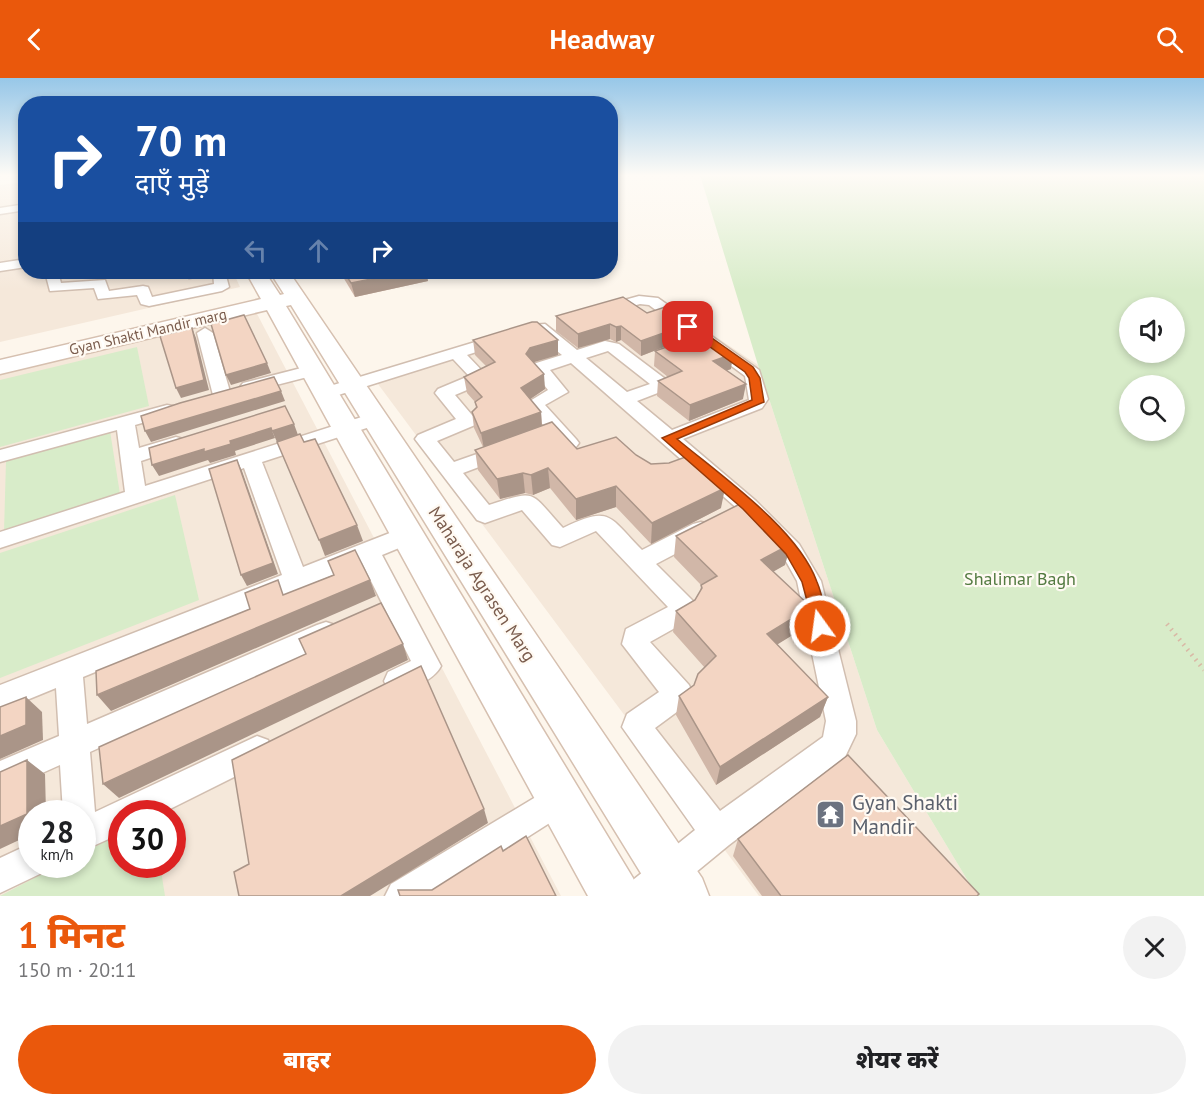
<!DOCTYPE html>
<html lang="hi">
<head>
<meta charset="utf-8">
<style>
	:root { --surface:#fff; --page:#f2f2f2; --text:#202124; --muted:#757577; --accent:#ea580c }
	body { margin:0; font-family:"PT Sans","Noto Sans Devanagari",sans-serif; background:var(--page); color:var(--text); height:100vh; display:flex; flex-direction:column; font-size:22px; white-space:nowrap }
	* { box-sizing:border-box; margin:0 }
	p { font-size:20px; color:var(--muted) }
	.icon { flex:none; width:33px; height:33px; fill:none; stroke:currentColor; stroke-width:2; stroke-linecap:round; stroke-linejoin:round }
	.map { position:relative; height:818px; overflow:hidden }
	.sheet { display:flex; flex-direction:column; background:var(--surface); flex:1 }
	.sheet>* { flex:none }
	.banner { position:absolute; left:18px; top:18px; width:600px; height:183px; border-radius:24px; box-shadow:0 3px 9px #0003; background:#1a4fa0; color:#fff; overflow:hidden }
	.fabs { position:absolute; left:1119px; top:219px; display:grid; gap:12px }
	.fabs a { display:grid; place-items:center; width:66px; height:66px; border-radius:50%; background:var(--surface); box-shadow:0 3px 9px #0003; font-size:30px }
	.speed { position:absolute; left:18px; top:722px; display:flex; gap:12px; font-size:30px; font-weight:700; text-align:center }
	.speed>* { display:grid; place-content:center; width:78px; height:78px; border-radius:50%; background:var(--surface); box-shadow:0 3px 9px #0003; line-height:1 }
	.speed small { font-size:15px; font-weight:400 }
	.speed .limit { border:9px solid #d22; background:#fff; color:#111 }
	.pin { position:absolute; display:grid; place-items:center; width:51px; height:51px; color:#fff; margin:-26px; border-radius:12px; box-shadow:0 3px 9px #0006 }
	.me { position:absolute; width:66px; margin:-33px; rotate:346deg; stroke-linejoin:round; filter:drop-shadow(0 0 4px #0008) }
	.turn { display:flex; align-items:center; gap:21px; height:126px; padding:0 18px; font-size:27px }
	.turn .icon { width:78px; height:78px; stroke-width:2.5 }
	.turn b { display:block; font-size:42px; line-height:51px }
	.lanes { display:flex; align-items:center; height:57px; padding:0 18px; background:#0003; justify-content:center; gap:30px; direction:ltr }
	.lanes .off { opacity:.35 }
	.round { display:grid; place-items:center; flex:none; width:63px; height:63px; border-radius:32px; background:var(--page) }
	.head { display:flex; align-items:center; justify-content:space-between; height:102px; padding:0 18px }
	h1 { font-size:36px; font-weight:800; line-height:45px; color:var(--accent) }
	.cta { display:flex; gap:12px; margin-top:auto; padding:12px 18px }
	.cta a { flex:1; height:69px; border-radius:36px; background:var(--accent); color:#fff; font-size:24px; font-weight:800; line-height:69px; text-align:center }
	.cta a+a { background:var(--page); color:var(--text) }
	header { display:flex; justify-content:space-between; align-items:center; height:78px; padding:0 18px; background:var(--accent); color:#fff; font-size:27px; font-weight:800 }
	.map>svg:first-child { display:block }
	.residential { fill:#f5e8da; fill-rule:evenodd }
	.green { fill:#d8ecc9; fill-rule:evenodd }
	.lines { fill:none; stroke-linecap:round; stroke-linejoin:round }
	.street-casing { stroke:#d1beb0; stroke-width:3 }
	.secondary-casing { stroke:#d6c0b0; stroke-width:3 }
	.path { stroke:#d9b8a5; stroke-width:4.5; stroke-dasharray:1.5 5; stroke-linecap:butt }
	.street { fill:#fff; fill-rule:evenodd }
	.secondary { fill:#fff; fill-rule:evenodd }
	.wall { fill:#d1b7a8 }
	.shaded-wall { fill:#aa9588 }
	.building { fill:#f3d5c3; stroke:#aa9588; stroke-width:1.5 }
	.route { fill:#ea580c; stroke:#983908; stroke-width:1.5 }
	.labels { text-anchor:middle; stroke-width:4.5; stroke-linejoin:round; paint-order:stroke }
	.far-street-label { font-size:15px; fill:#7a5c4d; stroke:#fffaf3 }
	.park-label { font-size:18px; fill:#537a41; stroke:#fffaf3 }
	.street-label { font-size:18px; fill:#7a5c4d; stroke:#fffaf3 }
	.near-worship-label { font-size:21px; fill:#5b616d; stroke:#fffaf3; text-anchor:start }
</style>
</head>
<body>
<header><svg class="icon" aria-label="back" viewBox="0 0 24 24"><path d="M15 5l-7 7 7 7"/></svg>Headway<svg class="icon" aria-label="search" viewBox="0 0 24 24"><circle cx="10" cy="10" r="6"/><path d="M15 15l6 6"/></svg></header>
<div class="map">
<svg width="1204" height="818" viewBox="0 0 1204 818">
	<rect width="100%" height="100%" fill="#fdf6ec"/>
	<g class="residential">
		<polygon points="25,104 26,194 233,194 240,209 0,264 0,107"/>
		<polygon points="661,222 758,287 877,652 977,818 759,818 375,302"/>
		<path d="M 255,232 L 561,818 L 0,818 L 0,294 ZM 32,735 L 82,735 L 82,786 L 32,786 ZM 122,735 L 172,735 L 172,786 L 122,786 Z"/>
	</g>
	<g class="green">
		<path d="M 700,97 L 1204,97 L 1204,818 L 977,818 L 877,652 L 758,287 ZM 1130,230 L 1174,230 L 1174,274 L 1130,274 ZM 1130,308 L 1174,308 L 1174,352 L 1130,352 Z"/>
		<polygon points="137,269 149,328 0,369 0,302"/>
		<polygon points="110,353 120,416 4,454 6,383"/>
		<polygon points="175,417 199,522 0,600 0,475"/>
		<polygon points="121,755 122,786 160,786 165,818 0,818 61,786 82,786 83,775"/>
	</g>
	<g class="lines">
		<defs>
			<g id="street">
				<polygon points="26,126 26,132 0,136 0,130"/>
				<polygon points="26,181 26,189 0,193 0,185"/>
				<polygon points="45,194 58,194 61,205 105,202 109,213 143,208 148,209 152,219 214,206 213,194 225,194 229,209 222,213 149,228 141,226 137,217 98,221 94,210 50,213"/>
				<polygon points="178,194 210,194 208,197 189,200"/>
				<path d="M 639,218 L 658,220 L 759,292 L 768,321 L 762,330 L 683,361 L 756,423 L 799,466 L 821,503 L 856,643 L 856,656 L 845,679 L 729,767 L 667,818 L 622,818 L 628,806 L 695,752 L 622,649 L 627,636 L 659,614 L 622,566 L 626,551 L 668,529 L 596,453 L 560,469 L 552,467 L 522,432 L 485,445 L 477,442 L 415,361 L 418,357 L 456,341 L 435,315 L 438,311 L 469,298 L 453,281 L 332,319 L 320,319 L 317,315 L 320,311 L 495,258 L 507,258 L 509,261 L 507,264 L 467,277 L 489,300 L 486,304 L 455,317 L 477,343 L 475,347 L 437,363 L 454,384 L 494,370 L 508,370 L 511,374 L 508,378 L 463,395 L 489,427 C 538,411 529,413 563,450 C 611,427 608,438 642,472 L 693,446 L 701,444 L 709,446 L 712,452 L 709,458 L 656,486 L 693,523 L 697,530 L 691,541 L 650,564 L 689,607 L 693,616 L 689,625 L 655,650 L 720,733 L 823,659 L 826,643 L 797,503 L 783,478 L 740,433 L 571,285 L 550,292 L 568,314 L 545,327 L 576,361 L 579,365 L 576,369 L 562,369 L 525,326 L 548,312 L 531,290 L 533,286 L 562,277 L 528,250 L 531,247 L 545,246 L 577,272 L 605,263 L 619,266 L 668,303 L 671,307 L 668,311 L 637,323 L 672,352 L 749,322 L 745,298 L 649,227 L 640,226 L 604,236 L 597,232 L 599,229 ZM 608,273 L 650,306 L 627,314 L 586,280 Z"/>
				<polygon points="205,250 213,255 231,317 228,321 222,322 213,317 197,255"/>
				<polygon points="313,287 319,288 321,292 319,296 249,314 240,309 243,305"/>
				<path d="M 167,327 L 173,328 L 176,332 L 173,336 L 135,347 L 139,370 L 176,359 L 183,361 L 186,365 L 183,369 L 141,383 L 145,408 L 368,337 L 382,337 L 384,341 L 382,345 L 262,384 L 303,489 L 400,451 L 408,449 L 416,451 L 419,457 L 416,463 L 382,477 L 441,588 C 434,602 413,610 398,615 L 388,612 L 384,603 L 388,594 L 411,583 L 362,485 L 83,599 L 87,646 L 317,547 L 326,544 L 335,547 L 339,555 L 335,563 L 90,674 L 95,734 L 257,658 L 268,662 L 272,672 L 268,682 L 162,735 L 122,735 L 122,755 L 82,773 L 82,735 L 63,735 L 60,687 L 0,714 L 0,683 L 59,658 L 56,610 L 0,633 L 0,607 L 282,497 L 244,390 L 0,470 L 0,454 L 125,414 L 117,352 L 0,384 L 0,372 Z"/>
				<polygon points="559,705 570,710 575,721 570,732 435,818 385,818 391,806"/>
				<polygon points="32,765 32,786 47,786 44,794 0,815 0,780"/>
			</g>
			<polygon id="secondary" points="246,194 265,194 280,217 284,216 270,194 289,194 702,800 709,818 655,818 291,227 286,228 633,800 640,818 588,818 267,232 0,296 0,282 261,221"/>
		</defs>
		<use href="#street" class="street-casing"/>
		<use href="#secondary" class="secondary-casing"/>
		<polyline class="path" points="1167,546 1204,592"/>
		<use href="#street" class="street"/>
		<use href="#secondary" class="secondary"/>
	</g>
	<g class="wall">
		<polygon points="340,194 426,194 428,203 355,219"/>
		<polygon points="647,235 689,246 687,260 641,278 621,262 616,264 610,261 578,270 556,253 556,238"/>
		<polygon points="473,262 558,277 533,284 545,311 530,321 541,334 542,348 577,371 636,377 721,430 651,466 616,429 576,442 550,410 533,417 525,415 500,421 478,392 475,372 483,369 474,350 472,334 476,330 475,324 467,315 464,299 486,288 475,277"/>
		<polygon points="655,273 731,291 726,293 743,321 689,343 657,318 658,303 668,299 654,288"/>
		<polygon points="676,458 785,487 773,493 804,550 777,566 828,619 820,639 716,707 676,637 679,618 694,607 705,590 673,554 676,533 695,522 700,514 701,507 674,479"/>
		<polygon points="738,761 977,818 762,818 733,778"/>
	</g>
	<g class="shaded-wall">
		<polygon points="407,194 426,194 428,203 355,219 351,205"/>
		<polygon points="610,246 610,261 578,270 578,256"/>
		<polygon points="689,246 687,260 641,278 641,263"/>
		<polygon points="621,248 621,262 616,264 616,249"/>
		<polygon points="192,250 196,260 209,312 181,320 176,310"/>
		<polygon points="558,262 558,277 531,285 526,276 530,270"/>
		<polygon points="733,276 731,291 711,298 713,283"/>
		<polygon points="267,285 271,295 231,307 226,297"/>
		<polygon points="544,296 545,311 523,326 521,310"/>
		<polygon points="746,306 743,321 689,343 690,327"/>
		<polygon points="281,313 285,323 151,364 145,353"/>
		<polygon points="541,334 542,350 484,371 481,355"/>
		<polygon points="294,346 298,357 277,364 272,353"/>
		<polygon points="271,350 275,360 235,373 236,377 210,385 208,382 159,398 152,387"/>
		<polygon points="237,382 242,393 278,496 247,508 241,497"/>
		<polygon points="548,390 550,410 533,417 531,397"/>
		<polygon points="523,395 525,415 500,421 497,401"/>
		<polygon points="616,408 616,429 576,442 576,421"/>
		<polygon points="725,410 721,430 651,466 652,445"/>
		<polygon points="357,447 363,463 325,478 319,462"/>
		<polygon points="791,466 785,487 757,503 761,482"/>
		<polygon points="370,502 376,518 111,633 97,617"/>
		<polygon points="811,529 804,550 762,576 767,556"/>
		<polygon points="403,566 408,582 119,720 103,706"/>
		<polygon points="26,619 42,634 43,662 0,681 0,658"/>
		<polygon points="828,619 820,639 716,707 720,689"/>
		<polygon points="27,682 45,696 46,735 32,735 32,756 0,771 0,748"/>
		<polygon points="484,731 488,745 370,818 341,818"/>
	</g>
	<g class="building">
		<polygon points="344,194 407,194 351,205"/>
		<polygon points="623,219 647,235 665,229 689,246 641,263 621,248 616,249 610,246 578,256 556,238"/>
		<polygon points="244,237 267,285 226,297 211,246"/>
		<polygon points="532,244 537,244 558,262 530,270 526,276 544,296 521,310 541,334 481,355 472,334 477,329 475,324 482,319 464,299 495,284 473,262"/>
		<polygon points="192,250 204,302 176,310 160,258"/>
		<polygon points="704,256 733,276 713,283 746,306 690,327 658,303 682,293 655,273"/>
		<polygon points="274,299 281,313 145,353 141,338 180,325"/>
		<polygon points="285,328 294,346 272,353 271,350 230,363 231,366 204,374 204,371 152,387 149,370"/>
		<polygon points="552,344 577,371 616,359 636,377 651,386 669,385 688,378 725,410 652,445 616,408 576,421 548,390 531,397 523,395 497,401 475,372"/>
		<polygon points="300,356 304,364 315,361 357,447 319,462 277,364"/>
		<polygon points="237,382 273,485 241,497 209,391"/>
		<polygon points="746,423 773,445 791,466 761,482 811,529 767,556 828,619 720,689 679,618 694,607 698,596 716,578 676,533 695,522 702,510 701,507 717,498 676,458"/>
		<polygon points="355,472 370,502 97,617 96,593 250,531 245,515 278,502 283,517 334,497 328,483"/>
		<polygon points="381,525 403,566 103,706 99,669 306,576 299,561"/>
		<polygon points="421,588 484,731 341,818 239,818 234,794 249,786 232,682"/>
		<polygon points="26,619 26,647 0,658 0,629"/>
		<polygon points="848,677 979,816 977,818 781,818 738,761"/>
		<polygon points="27,682 27,736 0,748 0,694"/>
		<polygon points="526,758 556,818 400,818 398,812 432,812 501,768 503,773"/>
	</g>
	<linearGradient id="sky" x2="0" y2="1"><stop stop-color="#97c7e8"/><stop offset="0.46" stop-color="#fefbf6"/><stop offset="1" stop-color="#fefbf6" stop-opacity="0"/></linearGradient>
	<rect width="1204" height="212" fill="url(#sky)"/>
	<path class="route" d="M 685,246 L 692,246 L 753,289 L 760,300 L 764,324 L 677,361 C 720,397 798,451 817,504 C 823,518 825,534 829,548 L 826,553 L 815,553 L 802,504 L 786,476 L 743,431 L 662,360 L 752,322 L 749,300 L 745,294 L 685,251 Z"/>
	<defs>
		<symbol id="temple-square" viewBox="-11 -11 22 22"><rect x="-9" y="-9" width="18" height="18" rx="4" fill="#6b7280" stroke="#fffaf3"/><path d="M0-6L5-2H3V0L6.5 2.5H4V6H1.5V3h-3V6H-4V2.5H-6.5L-3 0V-2H-5Z" fill="#fff"/></symbol>
	</defs>
	<g fill-rule="evenodd">
		<use href="#temple-square" x="814" y="720" width="33" height="33"/>
	</g>
	<g class="labels">
		<g class="far-street-label">
			<text transform="translate(148 254) rotate(-13)" y="5">Gyan Shakti Mandir marg</text>
		</g>
		<g class="park-label">
			<text x="1020" y="507">Shalimar Bagh</text>
		</g>
		<g class="street-label">
			<text transform="translate(482 506) rotate(57)" y="6">Maharaja Agrasen Marg</text>
		</g>
		<g class="near-worship-label">
			<text x="852" y="732">Gyan Shakti<tspan x="852" dy="24">Mandir</tspan></text>
		</g>
	</g>
</svg>
<div class="fabs">
<a><svg class="icon" aria-label="sound" viewBox="0 0 24 24"><path d="M4 9h4l5-4v14l-5-4H4zM17 9q2 3 0 6"/></svg></a>
<a><svg class="icon" aria-label="search" viewBox="0 0 24 24"><circle cx="10" cy="10" r="6"/><path d="M15 15l6 6"/></svg></a>
</div>
<div class="speed"><div>28<small>km/h</small></div><div class="limit">30</div></div>
<div class="pin" style="left:688px;top:249px;background:#d93025"><svg class="icon" aria-label="arrive" viewBox="0 0 24 24"><path d="M6 21V4h12l-3 4 3 4H6"/></svg></div>
<svg class="me" style="left:820px;top:548px" viewBox="-20 -20 40 40"><circle r="17" fill="#ea580c" stroke="#fff" stroke-width="3"/><path d="M0-11L8 9 0 5-8 9z" fill="#fff"/></svg>
<div class="banner">
<div class="turn"><svg class="icon" aria-label="right" viewBox="0 0 24 24"><path d="M7 20v-9h11M14 6l5 5-5 5"/></svg><div><b>70 m</b>दाएँ मुड़ें</div></div>
<div class="lanes"><svg class="icon off" aria-label="left" viewBox="0 0 24 24"><path d="M17 20v-9H6M10 6l-5 5 5 5"/></svg><svg class="icon off" aria-label="ahead" viewBox="0 0 24 24"><path d="M12 20V5M6 11l6-6 6 6"/></svg><svg class="icon" aria-label="right" viewBox="0 0 24 24"><path d="M7 20v-9h11M14 6l5 5-5 5"/></svg></div>
</div>
</div>
<section class="sheet">
<div class="head"><div><h1>1 मिनट</h1><p>150 m · 20:11</p></div><a class="round"><svg class="icon" aria-label="close" viewBox="0 0 24 24"><path d="M6 6l12 12M18 6L6 18"/></svg></a></div>
<div class="cta"><a>बाहर</a><a>शेयर करें</a></div>
</section>
</body>
</html>
